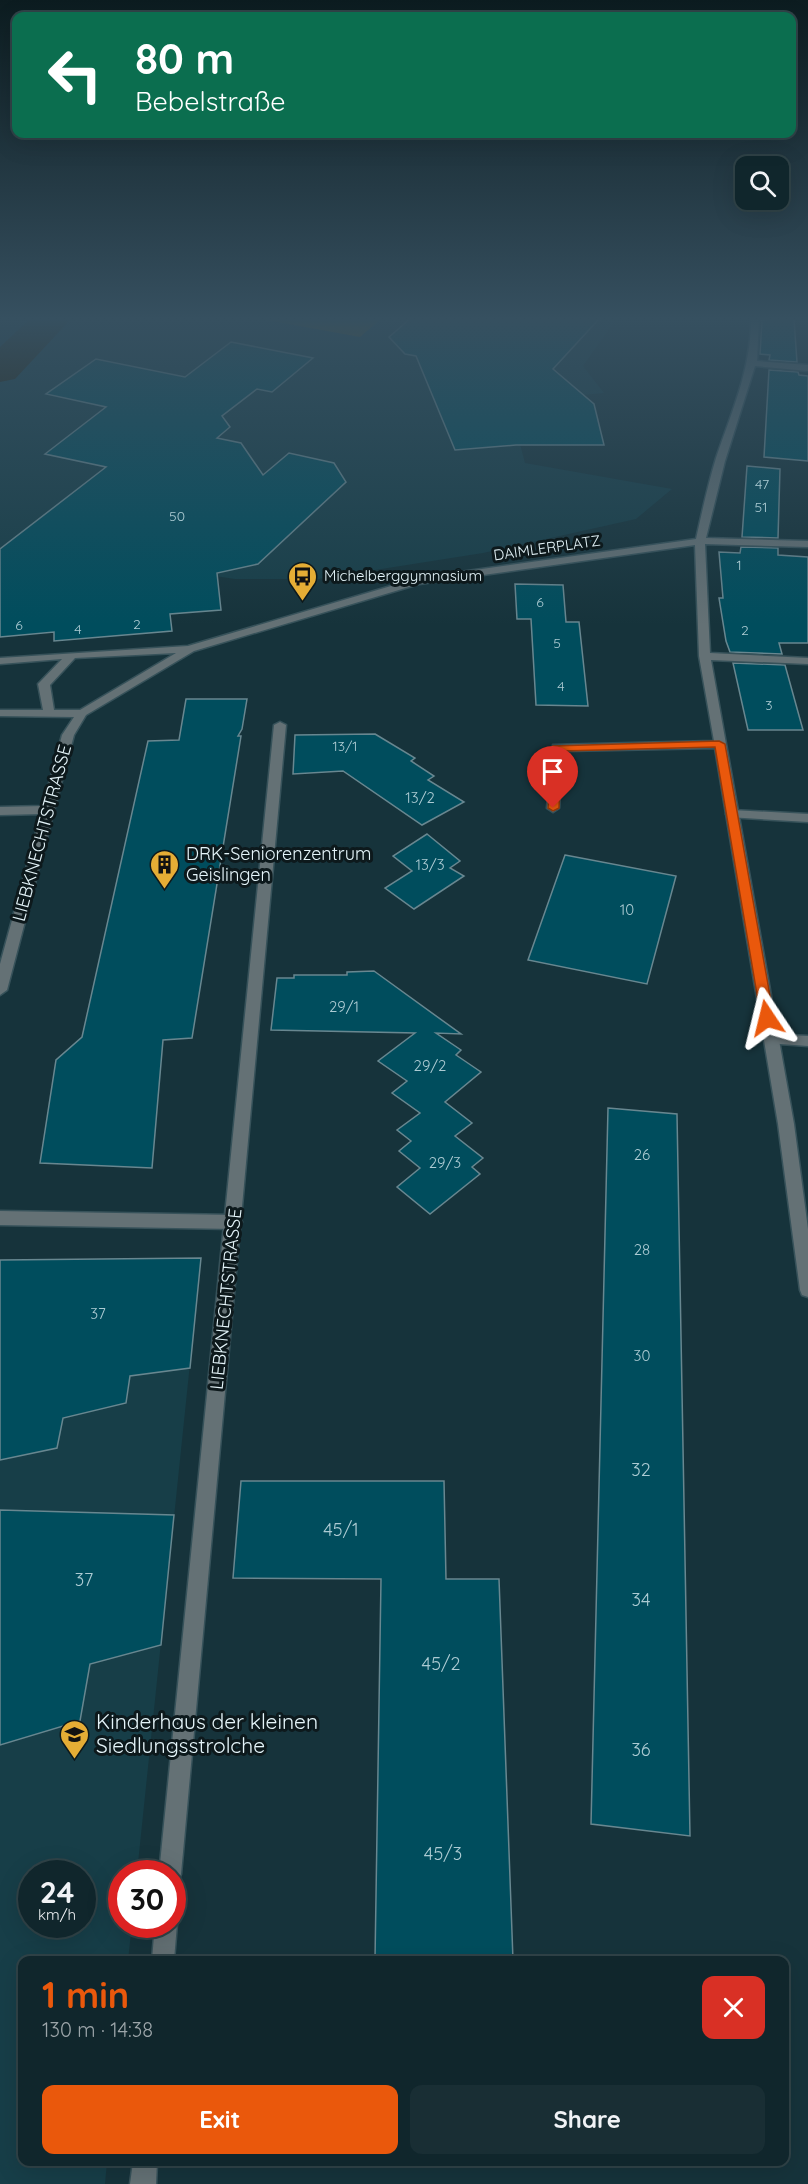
<!DOCTYPE html>
<html lang="en">
<head>
<meta charset="utf-8">
<style>
	:root { --surface:#10262c; --page:#192e34; --text:#f1f3f6; --muted:#9ca5a9; --line:#304348; --accent:#ea580c }
	body { margin:0; font-family:Quicksand,sans-serif; background:var(--page); color:var(--text); height:100vh; display:flex; flex-direction:column; font-size:22px; white-space:nowrap }
	* { box-sizing:border-box; margin:0 }
	p { font-size:20px; color:var(--muted) }
	.icon { flex:none; width:33px; height:33px; fill:none; stroke:currentColor; stroke-width:2; stroke-linecap:round; stroke-linejoin:round }
	.map { position:relative; flex:1; overflow:hidden }
	.sheet { position:absolute; left:18px; top:1956px; width:771px; height:210px; display:flex; flex-direction:column; background:var(--surface); border-radius:12px; box-shadow:0 6px 24px #0002,0 0 0 2px var(--line) }
	.sheet>* { flex:none }
	.guide { position:absolute; left:12px; top:12px; width:784px; height:126px; border-radius:12px; box-shadow:0 6px 24px #0002,0 0 0 2px var(--line); background:#0b6e4f; color:#fff; overflow:hidden }
	.tools { position:absolute; left:735px; top:156px; display:grid; gap:12px }
	.tools a { display:grid; place-items:center; width:54px; height:54px; border-radius:12px; background:var(--surface); box-shadow:0 6px 24px #0002,0 0 0 2px var(--line); font-size:30px }
	.speed { position:absolute; left:18px; top:1860px; display:flex; gap:12px; font-size:30px; font-weight:700; text-align:center }
	.speed>* { display:grid; place-content:center; width:78px; height:78px; border-radius:50%; background:var(--surface); box-shadow:0 6px 24px #0002,0 0 0 2px var(--line); line-height:1 }
	.speed small { font-size:15px; font-weight:400 }
	.speed .limit { border:9px solid #d22; background:#fff; color:#111 }
	.pin { position:absolute; display:grid; place-items:center; width:51px; height:51px; color:#fff; margin:-62px -26px; border-radius:50% 50% 50% 0; rotate:-45deg; box-shadow:0 0 6px #0007 }
	.pin .icon { rotate:45deg }
	.me { position:absolute; width:66px; margin:-33px; rotate:350deg; stroke-linejoin:round; filter:drop-shadow(0 0 4px #0008) }
	.turn { display:flex; align-items:center; gap:21px; height:126px; padding:0 24px; font-size:27px }
	.turn .icon { width:78px; height:78px; stroke-width:2.5 }
	.turn b { display:block; font-size:42px; line-height:51px }
	.round { display:grid; place-items:center; flex:none; width:63px; height:63px; border-radius:12px; background:var(--page) }
	.head { display:flex; align-items:center; justify-content:space-between; height:102px; padding:0 24px }
	h1 { font-size:36px; font-weight:800; line-height:45px; color:var(--accent) }
	.cta { display:flex; gap:12px; margin-top:auto; padding:12px 24px }
	.cta a { flex:1; height:69px; border-radius:12px; background:var(--accent); color:#fff; font-size:24px; font-weight:800; line-height:69px; text-align:center }
	.cta a+a { background:var(--page); color:var(--text) }
	.map>svg:first-child { display:block }
	.built { fill:#173e48; fill-rule:evenodd }
	.green { fill:#725207 }
	.lines { fill:none; stroke-linecap:round; stroke-linejoin:round }
	.river { fill:#251800; fill-rule:evenodd }
	.building { fill:#004d5d; stroke:#688790; stroke-width:1.5 }
	.lane-casing { stroke:#37525a; stroke-width:3 }
	.street-casing { stroke:#37525a; stroke-width:3 }
	.lane { fill:#647175; fill-rule:evenodd }
	.street { fill:#647175; fill-rule:evenodd }
	.route { fill:#ea580c; stroke:#983908; stroke-width:1.5 }
	.labels { text-anchor:middle; stroke-width:6; stroke-linejoin:round; paint-order:stroke }
	.far-number-label { font-size:14px; fill:#accbd3 }
	.far-street-label { font-size:15px; fill:#e5f5fa; stroke:#0d191c }
	.far-poi-label { font-size:15px; fill:#e5f5fa; stroke:#0d191c; text-anchor:start }
	.number-label { font-size:15px; fill:#accbd3 }
	.street-label { font-size:18px; fill:#e5f5fa; stroke:#0d191c }
	.poi-label { font-size:18px; fill:#e5f5fa; stroke:#0d191c; text-anchor:start }
	.near-number-label { font-size:18px; fill:#accbd3 }
	.near-poi-label { font-size:21px; fill:#e5f5fa; stroke:#0d191c; text-anchor:start }
</style>
</head>
<body>
<div class="map">
<svg width="808" height="2184" viewBox="0 0 808 2184">
	<rect width="100%" height="100%" fill="#16333b"/>
	<g class="built">
		<polygon points="46,319 616,319 583,366 604,393 509,402 525,463 672,489 636,519 483,553 318,579 235,579 208,575 0,578 0,375 40,321"/>
		<path d="M 201,1258 L 137,1873 L 122,1874 L 122,1924 L 132,1925 L 128,1960 L 22,1960 L 22,2162 L 107,2162 L 105,2184 L 0,2184 L 0,1260 ZM 32,1874 L 82,1874 L 82,1924 L 32,1924 Z"/>
	</g>
	<polygon class="green" points="261,319 381,319 360,337"/>
	<g class="lines">
		<polygon class="river" points="30,319 71,319 15,379 0,382 0,347"/>
	</g>
	<g class="building">
		<polygon points="410,319 599,319 553,369 594,404 604,445 516,445 455,450 416,356 405,354 389,337"/>
		<polygon points="772,319 794,319 797,362 769,360 770,355 760,354 762,320"/>
		<polygon points="231,342 313,358 272,392 257,389 222,416 230,427 217,438 241,443 263,475 289,453 334,463 346,482 258,564 217,573 221,610 170,614 172,631 54,641 54,632 0,637 0,549 106,467 45,454 106,407 46,394 96,359 185,377"/>
		<polygon points="769,370 798,372 799,375 808,376 808,461 764,457"/>
		<polygon points="747,466 780,469 778,538 742,537"/>
		<polygon points="741,547 778,548 778,555 808,557 808,643 779,643 782,654 730,652 726,641 719,598 723,598 719,552 740,553"/>
		<polygon points="515,584 563,585 566,622 579,622 588,706 536,705 531,619 517,619"/>
		<polygon points="733,663 785,665 803,730 748,730"/>
		<polygon points="186,699 247,699 242,729 238,736 241,736 192,1038 163,1040 152,1168 40,1163 56,1060 82,1037 148,741 179,740"/>
		<polygon points="375,734 415,758 411,761 434,776 428,780 464,802 422,825 343,771 293,774 295,735"/>
		<polygon points="427,834 460,861 450,868 464,876 414,909 385,888 412,871 393,856"/>
		<polygon points="565,855 676,876 647,984 528,960"/>
		<polygon points="374,971 461,1034 436,1033 461,1050 456,1055 481,1072 445,1102 472,1123 455,1136 483,1158 472,1167 480,1174 430,1214 397,1187 420,1168 399,1151 411,1141 397,1130 420,1113 392,1093 407,1081 378,1061 415,1033 271,1030 277,978 294,978 294,975 347,975 347,972"/>
		<polygon points="608,1108 677,1114 690,1836 591,1824"/>
		<polygon points="201,1258 190,1368 130,1376 126,1403 63,1418 57,1448 0,1460 0,1260"/>
		<polygon points="241,1481 444,1481 446,1579 499,1579 513,1960 375,1960 381,1579 233,1578"/>
		<polygon points="0,1510 174,1515 161,1645 90,1664 80,1721 0,1745"/>
	</g>
	<g class="lines">
		<defs>
			<g id="lane">
				<polygon points="732,810 808,814 808,822 728,817 726,814 728,811"/>
				<polygon points="771,1034 808,1036 808,1046 766,1043 764,1039 766,1035"/>
				<polygon points="0,1211 234,1215 240,1217 242,1222 240,1227 234,1229 0,1225"/>
			</g>
			<g id="street">
				<path d="M 751,319 L 759,319 L 757,361 L 808,365 L 808,371 L 755,366 L 725,461 L 706,538 L 808,541 L 808,547 L 705,544 L 710,653 L 808,658 L 808,664 L 711,660 L 794,1124 L 808,1229 L 808,1297 L 802,1295 L 800,1290 L 778,1124 L 715,748 L 563,751 L 559,808 L 553,812 L 547,808 L 553,745 L 714,741 L 699,656 L 695,545 L 419,584 L 194,651 L 86,715 L 74,735 L 7,990 L 0,995 L 0,964 L 41,814 L 0,815 L 0,807 L 43,806 L 62,735 L 74,717 L 0,716 L 0,710 L 43,710 L 38,684 L 62,659 L 0,664 L 0,658 L 188,646 L 418,578 L 696,539 C 702,512 708,484 716,458 C 732,411 751,369 751,319 ZM 176,653 L 80,710 L 54,710 L 50,685 L 75,658 Z"/>
				<polygon points="280,722 286,725 181,1874 178,1882 172,1884 172,1874 159,1874 274,725"/>
				<polygon points="172,1915 177,1924 174,1960 152,1960 155,1924 172,1924"/>
				<polygon points="133,2162 157,2162 156,2184 130,2184"/>
			</g>
		</defs>
		<use href="#lane" class="lane-casing"/>
		<use href="#street" class="street-casing"/>
		<use href="#lane" class="lane"/>
		<use href="#street" class="street"/>
	</g>
	<linearGradient id="sky" x2="0" y2="1"><stop stop-color="#0c1c20"/><stop offset="0.51" stop-color="#365060"/><stop offset="1" stop-color="#365060" stop-opacity="0"/></linearGradient>
	<rect width="808" height="625" fill="url(#sky)"/>
	<polygon class="route" points="719,741 725,744 774,1018 767,1023 761,1018 715,747 562,751 559,808 553,811 548,808 553,746"/>
	<defs>
		<symbol id="bus-pin" viewBox="-11 -11 22 30"><path d="M0 17L-7.5 6A9.5 9.5 0 1 1 7.5 6Z" fill="#e5ad35" stroke="#0d191c"/><path d="M-5-6H5V4H4V6H2V4H-2V6H-4V4H-5ZM-3.5-4V0h7V-4ZM-3.5 1.2v1.5H-2V1.2ZM2 1.2v1.5H3.5V1.2Z" fill="#111"/></symbol>
		<symbol id="building-pin" viewBox="-11 -11 22 30"><path d="M0 17L-7.5 6A9.5 9.5 0 1 1 7.5 6Z" fill="#e5ad35" stroke="#0d191c"/><path d="M-4-6H4V6H1V3H-1V6H-4ZM-2.5-4.3h1.7v1.8h-1.7ZM.8-4.3h1.7v1.8H.8ZM-2.5-1h1.7V.8h-1.7ZM.8-1h1.7V.8H.8Z" fill="#111"/></symbol>
		<symbol id="school-pin" viewBox="-11 -11 22 30"><path d="M0 17L-7.5 6A9.5 9.5 0 1 1 7.5 6Z" fill="#e5ad35" stroke="#0d191c"/><path d="M0-5L7-2L0 1L-7-2ZM-4 1L0 2.5L4 1V4Q0 6-4 4Z" fill="#111"/></symbol>
	</defs>
	<g fill-rule="evenodd">
		<use href="#bus-pin" x="286" y="560" width="33" height="45"/>
		<use href="#building-pin" x="148" y="848" width="33" height="45"/>
		<use href="#school-pin" x="58" y="1718" width="33" height="45"/>
	</g>
	<g class="labels">
		<g class="far-number-label">
			<text x="762" y="489">47</text>
			<text x="761" y="512">51</text>
			<text x="177" y="521">50</text>
			<text x="739" y="570">1</text>
			<text x="540" y="607">6</text>
			<text x="137" y="629">2</text>
			<text x="19" y="630">6</text>
			<text x="78" y="634">4</text>
			<text x="745" y="635">2</text>
			<text x="557" y="648">5</text>
			<text x="561" y="691">4</text>
			<text x="769" y="710">3</text>
			<text x="345" y="751">13/1</text>
		</g>
		<g class="far-street-label">
			<text transform="translate(547 548) rotate(-8)" y="5">DAIMLERPLATZ</text>
		</g>
		<g class="far-poi-label">
			<text x="324" y="581">Michelberggymnasium</text>
		</g>
		<g class="number-label">
			<text x="420" y="803">13/2</text>
			<text x="430" y="870">13/3</text>
			<text x="627" y="915">10</text>
			<text x="344" y="1012">29/1</text>
			<text x="430" y="1071">29/2</text>
			<text x="642" y="1160">26</text>
			<text x="445" y="1168">29/3</text>
			<text x="642" y="1255">28</text>
			<text x="98" y="1319">37</text>
			<text x="642" y="1361">30</text>
		</g>
		<g class="street-label">
			<text transform="translate(42 833) rotate(-75)" y="6">LIEBKNECHTSTRASSE</text>
			<text transform="translate(226 1299) rotate(-84)" y="6">LIEBKNECHTSTRASSE</text>
		</g>
		<g class="poi-label">
			<text x="186" y="860">DRK-Seniorenzentrum<tspan x="186" dy="21">Geislingen</tspan></text>
		</g>
		<g class="near-number-label">
			<text x="641" y="1476">32</text>
			<text x="341" y="1536">45/1</text>
			<text x="84" y="1586">37</text>
			<text x="641" y="1606">34</text>
			<text x="441" y="1670">45/2</text>
			<text x="641" y="1756">36</text>
			<text x="443" y="1860">45/3</text>
		</g>
		<g class="near-poi-label">
			<text x="96" y="1729">Kinderhaus der kleinen<tspan x="96" dy="24">Siedlungsstrolche</tspan></text>
		</g>
	</g>
</svg>
<div class="tools">
<a><svg class="icon" aria-label="search" viewBox="0 0 24 24"><circle cx="10" cy="10" r="6"/><path d="M15 15l6 6"/></svg></a>
</div>
<div class="speed"><div>24<small>km/h</small></div><div class="limit">30</div></div>
<div class="pin" style="left:553px;top:808px;background:#d93025"><svg class="icon" aria-label="arrive" viewBox="0 0 24 24"><path d="M6 21V4h12l-3 4 3 4H6"/></svg></div>
<svg class="me" style="left:767px;top:1018px" viewBox="-20 -20 40 40"><path d="M0-17L14 15 0 8-14 15z" fill="#ea580c" stroke="#fff" stroke-width="4"/></svg>
<div class="guide">
<div class="turn"><svg class="icon" aria-label="left" viewBox="0 0 24 24"><path d="M17 20v-9H6M10 6l-5 5 5 5"/></svg><div><b>80 m</b>Bebelstraße</div></div>
</div>
<section class="sheet">
<div class="head"><div><h1>1 min</h1><p>130 m · 14:38</p></div><a class="round" style="background:#d93025;color:#fff"><svg class="icon" aria-label="close" viewBox="0 0 24 24"><path d="M6 6l12 12M18 6L6 18"/></svg></a></div>
<div class="cta"><a>Exit</a><a>Share</a></div>
</section>
</div>
</body>
</html>
